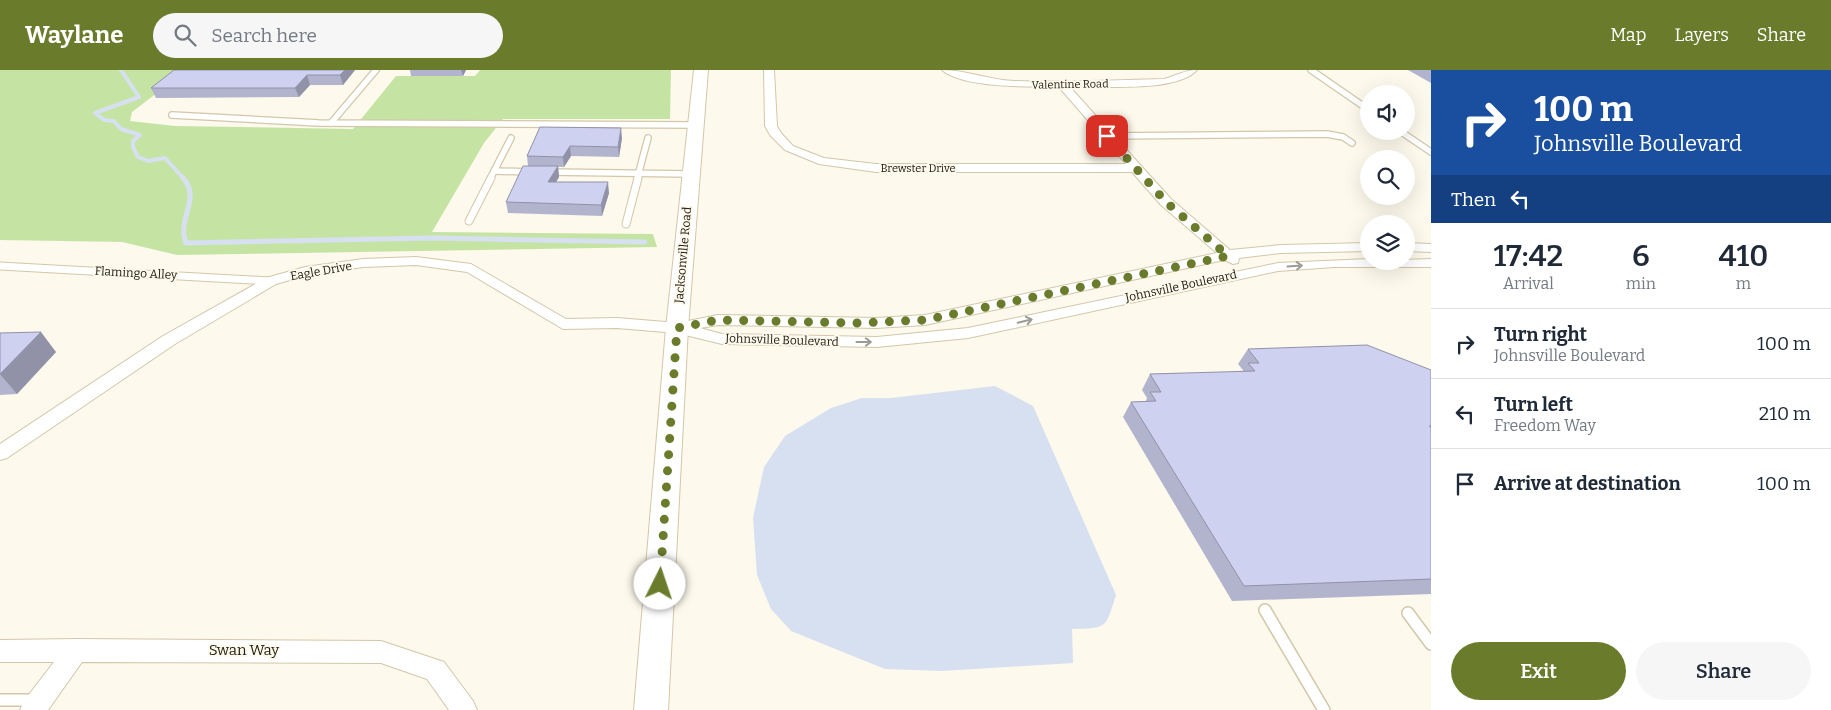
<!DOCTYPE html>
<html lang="en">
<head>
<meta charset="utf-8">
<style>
	:root { --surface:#fff; --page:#f6f6f7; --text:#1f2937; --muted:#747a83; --line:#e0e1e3; --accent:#6a7c2c }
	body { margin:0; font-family:Bitter,serif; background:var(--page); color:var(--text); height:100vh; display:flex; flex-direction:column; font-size:19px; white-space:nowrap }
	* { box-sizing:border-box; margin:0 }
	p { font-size:16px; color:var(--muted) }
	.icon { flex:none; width:28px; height:28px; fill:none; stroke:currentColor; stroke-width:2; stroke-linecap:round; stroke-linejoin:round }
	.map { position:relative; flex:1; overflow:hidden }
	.details { display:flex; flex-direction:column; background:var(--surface); width:400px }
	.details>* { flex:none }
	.top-card { background:#1a4fa0; color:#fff; overflow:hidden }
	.controls { position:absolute; left:1360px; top:15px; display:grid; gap:10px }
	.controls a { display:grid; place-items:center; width:55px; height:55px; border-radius:50%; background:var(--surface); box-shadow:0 5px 20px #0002; font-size:25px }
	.pin { position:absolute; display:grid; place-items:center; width:42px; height:42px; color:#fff; margin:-21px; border-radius:10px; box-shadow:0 2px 8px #0006 }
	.me { position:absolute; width:55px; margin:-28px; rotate:4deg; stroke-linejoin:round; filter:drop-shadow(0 0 4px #0008) }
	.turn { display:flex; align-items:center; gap:18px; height:105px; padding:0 20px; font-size:22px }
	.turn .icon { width:65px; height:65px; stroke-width:2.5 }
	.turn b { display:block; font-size:35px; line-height:42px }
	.then { display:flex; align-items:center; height:48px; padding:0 20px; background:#0003; gap:10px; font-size:19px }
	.eta { display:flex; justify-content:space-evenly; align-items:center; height:85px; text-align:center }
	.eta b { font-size:30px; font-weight:600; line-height:35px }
	.action { display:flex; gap:10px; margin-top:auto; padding:10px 20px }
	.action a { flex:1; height:58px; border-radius:30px; background:var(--accent); color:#fff; font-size:20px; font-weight:600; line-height:58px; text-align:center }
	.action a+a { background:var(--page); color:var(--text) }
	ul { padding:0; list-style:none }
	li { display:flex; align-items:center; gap:15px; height:70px; padding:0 20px; border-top:1px solid var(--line) }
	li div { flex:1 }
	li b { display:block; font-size:19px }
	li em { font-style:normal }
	header { display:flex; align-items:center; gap:30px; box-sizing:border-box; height:70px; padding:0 25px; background:var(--accent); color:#fff }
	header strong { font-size:24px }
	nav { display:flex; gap:28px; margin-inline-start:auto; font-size:18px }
	.search { width:350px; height:45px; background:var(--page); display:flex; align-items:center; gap:12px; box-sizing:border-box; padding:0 18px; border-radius:28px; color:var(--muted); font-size:19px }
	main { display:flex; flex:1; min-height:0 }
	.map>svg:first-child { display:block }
	.green { fill:#c5e4a4 }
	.water { fill:#d6e0f1 }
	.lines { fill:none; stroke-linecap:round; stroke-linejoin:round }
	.stream-far1 { stroke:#d6e0f1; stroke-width:4 }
	.stream { stroke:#d6e0f1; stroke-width:5 }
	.service-far2-casing { stroke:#d2c7a9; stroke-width:8 }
	.service-far1-casing { stroke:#d2c7a9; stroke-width:9 }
	.service-casing { stroke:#d2c7a9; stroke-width:14 }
	.minor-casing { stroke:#d2c7a9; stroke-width:2 }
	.secondary-casing { stroke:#d2c7a9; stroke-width:2 }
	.service-far2 { stroke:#fff; stroke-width:5.5 }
	.service-far1 { stroke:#fff; stroke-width:7 }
	.service { stroke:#fff; stroke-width:11 }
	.minor { fill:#fff; fill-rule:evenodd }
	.secondary { fill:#fff; fill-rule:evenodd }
	.wall { fill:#b2b4ce }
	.shaded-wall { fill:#9192a8 }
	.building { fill:#cfd1f0; stroke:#9192a8 }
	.oneway { stroke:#9c9b95 }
	.route { stroke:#6a7c2c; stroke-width:9; stroke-dasharray:0 16.2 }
	.labels { text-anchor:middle; stroke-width:4; stroke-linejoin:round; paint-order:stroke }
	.far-street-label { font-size:11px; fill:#242014; stroke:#fdf9ec }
	.street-label { font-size:12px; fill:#242014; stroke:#fdf9ec }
	.near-street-label { font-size:15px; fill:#242014; stroke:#fdf9ec }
</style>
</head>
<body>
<header>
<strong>Waylane</strong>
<div class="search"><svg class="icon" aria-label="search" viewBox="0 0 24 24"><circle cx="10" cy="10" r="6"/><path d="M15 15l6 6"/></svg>Search here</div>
<nav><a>Map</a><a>Layers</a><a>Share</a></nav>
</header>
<main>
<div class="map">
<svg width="1431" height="640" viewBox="0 0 1431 640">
	<rect width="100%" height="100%" fill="#fdf9ec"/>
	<polygon class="green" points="0,0 187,0 132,42 130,51 175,56 353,59 396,6 475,6 480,0 671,0 670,49 503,49 484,73 432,162 653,164 657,177 177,185 122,172 0,170"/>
	<path class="water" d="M 995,316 L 1033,336 L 1116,525 C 1105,559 1108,558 1072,559 L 1073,593 L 942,601 L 885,599 L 791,561 L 771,539 L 757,505 L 753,448 L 764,397 L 785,366 L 831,338 L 862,328 L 891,328 Z"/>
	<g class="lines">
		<polyline class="stream-far1" points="121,0 139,27 95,43 104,50 114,51 121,59 140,65 133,71 133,77 138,87 148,91 165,88 184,109"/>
		<path class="stream" d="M 183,108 C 202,129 176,149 186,173 L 432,168 L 645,172"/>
		<defs>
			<g id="service-far2">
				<polyline points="1311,0 1369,40"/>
				<polyline points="172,45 319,53 695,55"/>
				<polyline points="331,53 376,0"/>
				<polyline points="1400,61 1431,82"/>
				<polyline points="1107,66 1327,64 1343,67 1352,73"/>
				<polyline points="494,101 532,102"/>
				<polyline points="547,102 690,104"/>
				<polyline points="490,109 511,68"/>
				<polyline points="637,109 648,68"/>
			</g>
			<g id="service-far1">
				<polyline points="469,151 491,108"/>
				<polyline points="626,154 638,108"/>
				<polyline points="0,196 271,211"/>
			</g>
			<g id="service">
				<polyline points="1265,540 1324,640"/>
				<polyline points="1408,543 1431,574"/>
				<polyline points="0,630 35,630"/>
			</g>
			<g id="minor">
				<path d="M 764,0 L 774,0 L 777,56 L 781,63 L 793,76 L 824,88 L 876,94 L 1126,94 L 1058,16 C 1031,17 962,18 942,0 C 966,0 989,10 1014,11 C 1064,13 1114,10 1164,9 C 1176,6 1184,0 1197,0 C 1176,23 1100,16 1069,16 L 1171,129 L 1230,180 L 1281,175 L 1369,173 L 1369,181 L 1281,183 L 1239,188 L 1238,193 L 1233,194 L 1224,190 L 925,255 L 876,258 L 718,255 L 700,258 L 722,264 L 877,267 L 968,258 L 1278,193 L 1369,189 L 1369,191 L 1431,189 L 1431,197 L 1334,197 L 1278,201 L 968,268 L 877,277 L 722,274 L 677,263 L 617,258 L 563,259 L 467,202 L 416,195 L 363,197 L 307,205 L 276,214 L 175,274 L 7,388 L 0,390 L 0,374 L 163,266 L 266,208 L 305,197 L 363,189 L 416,187 L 471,194 L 566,249 L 617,248 L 678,253 L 718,245 L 876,248 L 925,245 L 1217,183 L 1161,135 L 1132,102 L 876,102 L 819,94 L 785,80 L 770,65 L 765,56 Z"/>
				<polygon points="1406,173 1431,174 1431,182 1406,181"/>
				<polygon points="77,569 381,571 444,592 473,631 477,640 449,640 427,609 381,593 82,592 48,640 20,640 24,631 54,592 0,592 0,570"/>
			</g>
			<polygon id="secondary" points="694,0 708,0 688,258 668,640 634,640 666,258"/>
		</defs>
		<use href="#service-far2" class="service-far2-casing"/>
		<use href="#service-far1" class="service-far1-casing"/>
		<use href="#service" class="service-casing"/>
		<use href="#minor" class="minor-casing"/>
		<use href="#secondary" class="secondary-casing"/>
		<use href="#service-far2" class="service-far2"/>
		<use href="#service-far1" class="service-far1"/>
		<use href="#service" class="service"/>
		<use href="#minor" class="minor"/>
		<use href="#secondary" class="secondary"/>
	</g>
	<g class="wall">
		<polygon points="174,0 355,0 343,15 310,15 299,27 156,28 151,18"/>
		<polygon points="410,0 466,0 463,6 411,6"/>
		<polygon points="1408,0 1431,0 1431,13"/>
		<polygon points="540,57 622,68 619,87 571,86 564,97 558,97 559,107 556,112 609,123 602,146 508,143 506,132 528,96 527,86"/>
		<polygon points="0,263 56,282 17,324 0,325"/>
		<polygon points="1248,279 1431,300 1431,524 1232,531 1123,347 1131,332 1146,331 1147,328 1142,320 1150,304 1242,302 1243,300 1238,294"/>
	</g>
	<g class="shaded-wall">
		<polygon points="345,0 355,0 343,15 340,5"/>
		<polygon points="461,0 466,0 463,6"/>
		<polygon points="307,5 310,15 299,27 295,18"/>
		<polygon points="621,58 622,68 619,87 618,77"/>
		<polygon points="570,76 571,86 564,97 563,87"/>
		<polygon points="558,96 559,107 550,123 548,112"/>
		<polygon points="608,112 609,123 602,146 601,135"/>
		<polygon points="41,262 56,282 17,324 0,304"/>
	</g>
	<g class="building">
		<polygon points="174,0 345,0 340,5 307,5 295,18 151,18"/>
		<polygon points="540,57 621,58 618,77 570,76 563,87 527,86"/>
		<polygon points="523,96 558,96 548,112 608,112 601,135 506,132"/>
		<polygon points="41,262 0,304 0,263"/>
		<polygon points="1367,275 1431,300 1431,356 1429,356 1431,358 1431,509 1244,516 1131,332 1156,331 1150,322 1161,322 1150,304 1255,301 1248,293 1259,293 1248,279"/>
	</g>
	<defs><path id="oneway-shaft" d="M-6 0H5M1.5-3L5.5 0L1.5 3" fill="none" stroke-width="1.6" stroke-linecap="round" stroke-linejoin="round" transform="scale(1.25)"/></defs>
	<g class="oneway">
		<use href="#oneway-shaft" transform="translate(1295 196) rotate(-4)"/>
		<use href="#oneway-shaft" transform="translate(1025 251) rotate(-14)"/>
		<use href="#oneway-shaft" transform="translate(864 272)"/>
	</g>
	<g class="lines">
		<polyline class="route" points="660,514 677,258 718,250 858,253 925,250 1228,186 1166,132 1107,66"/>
	</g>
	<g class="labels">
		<g class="far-street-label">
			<text transform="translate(1070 14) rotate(-1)" y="4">Valentine Road</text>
			<text x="918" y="102">Brewster Drive</text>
		</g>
		<g class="street-label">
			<text transform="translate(683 185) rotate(-85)" y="4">Jacksonville Road</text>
			<text transform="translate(321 201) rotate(-10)" y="4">Eagle Drive</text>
			<text transform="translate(136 203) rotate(3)" y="4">Flamingo Alley</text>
			<text transform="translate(1181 216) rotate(-12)" y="4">Johnsville Boulevard</text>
			<text transform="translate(782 270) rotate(2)" y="4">Johnsville Boulevard</text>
		</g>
		<g class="near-street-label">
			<text x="244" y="585">Swan Way</text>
		</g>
	</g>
</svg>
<div class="controls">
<a><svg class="icon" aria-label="sound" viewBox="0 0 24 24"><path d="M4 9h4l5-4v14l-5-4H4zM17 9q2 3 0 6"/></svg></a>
<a><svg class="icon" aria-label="search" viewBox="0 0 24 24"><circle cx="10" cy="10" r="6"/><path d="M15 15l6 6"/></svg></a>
<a><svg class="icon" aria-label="layers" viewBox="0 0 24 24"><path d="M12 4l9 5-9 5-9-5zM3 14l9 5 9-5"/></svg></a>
</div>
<div class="pin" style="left:1107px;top:66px;background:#d93025"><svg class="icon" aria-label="arrive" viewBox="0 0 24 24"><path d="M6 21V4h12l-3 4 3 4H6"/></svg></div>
<svg class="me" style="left:660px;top:514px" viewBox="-20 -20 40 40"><circle r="19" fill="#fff"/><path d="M0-13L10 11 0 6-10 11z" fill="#6a7c2c"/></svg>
</div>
<section class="details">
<div class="top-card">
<div class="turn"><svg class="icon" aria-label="right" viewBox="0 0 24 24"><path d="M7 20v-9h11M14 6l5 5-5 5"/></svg><div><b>100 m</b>Johnsville Boulevard</div></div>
<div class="then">Then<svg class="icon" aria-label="left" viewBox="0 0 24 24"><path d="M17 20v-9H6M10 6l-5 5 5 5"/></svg></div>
</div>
<div class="eta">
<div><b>17:42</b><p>Arrival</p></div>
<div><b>6</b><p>min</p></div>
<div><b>410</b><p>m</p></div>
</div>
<ul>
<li><svg class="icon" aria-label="right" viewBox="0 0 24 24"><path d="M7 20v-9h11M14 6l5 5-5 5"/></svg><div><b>Turn right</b><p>Johnsville Boulevard</p></div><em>100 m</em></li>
<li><svg class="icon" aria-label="left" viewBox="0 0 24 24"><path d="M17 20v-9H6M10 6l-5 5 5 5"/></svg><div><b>Turn left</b><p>Freedom Way</p></div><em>210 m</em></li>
<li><svg class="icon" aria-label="arrive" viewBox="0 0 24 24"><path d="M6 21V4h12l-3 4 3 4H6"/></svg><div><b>Arrive at destination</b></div><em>100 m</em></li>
</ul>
<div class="action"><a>Exit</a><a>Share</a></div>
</section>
</main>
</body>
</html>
